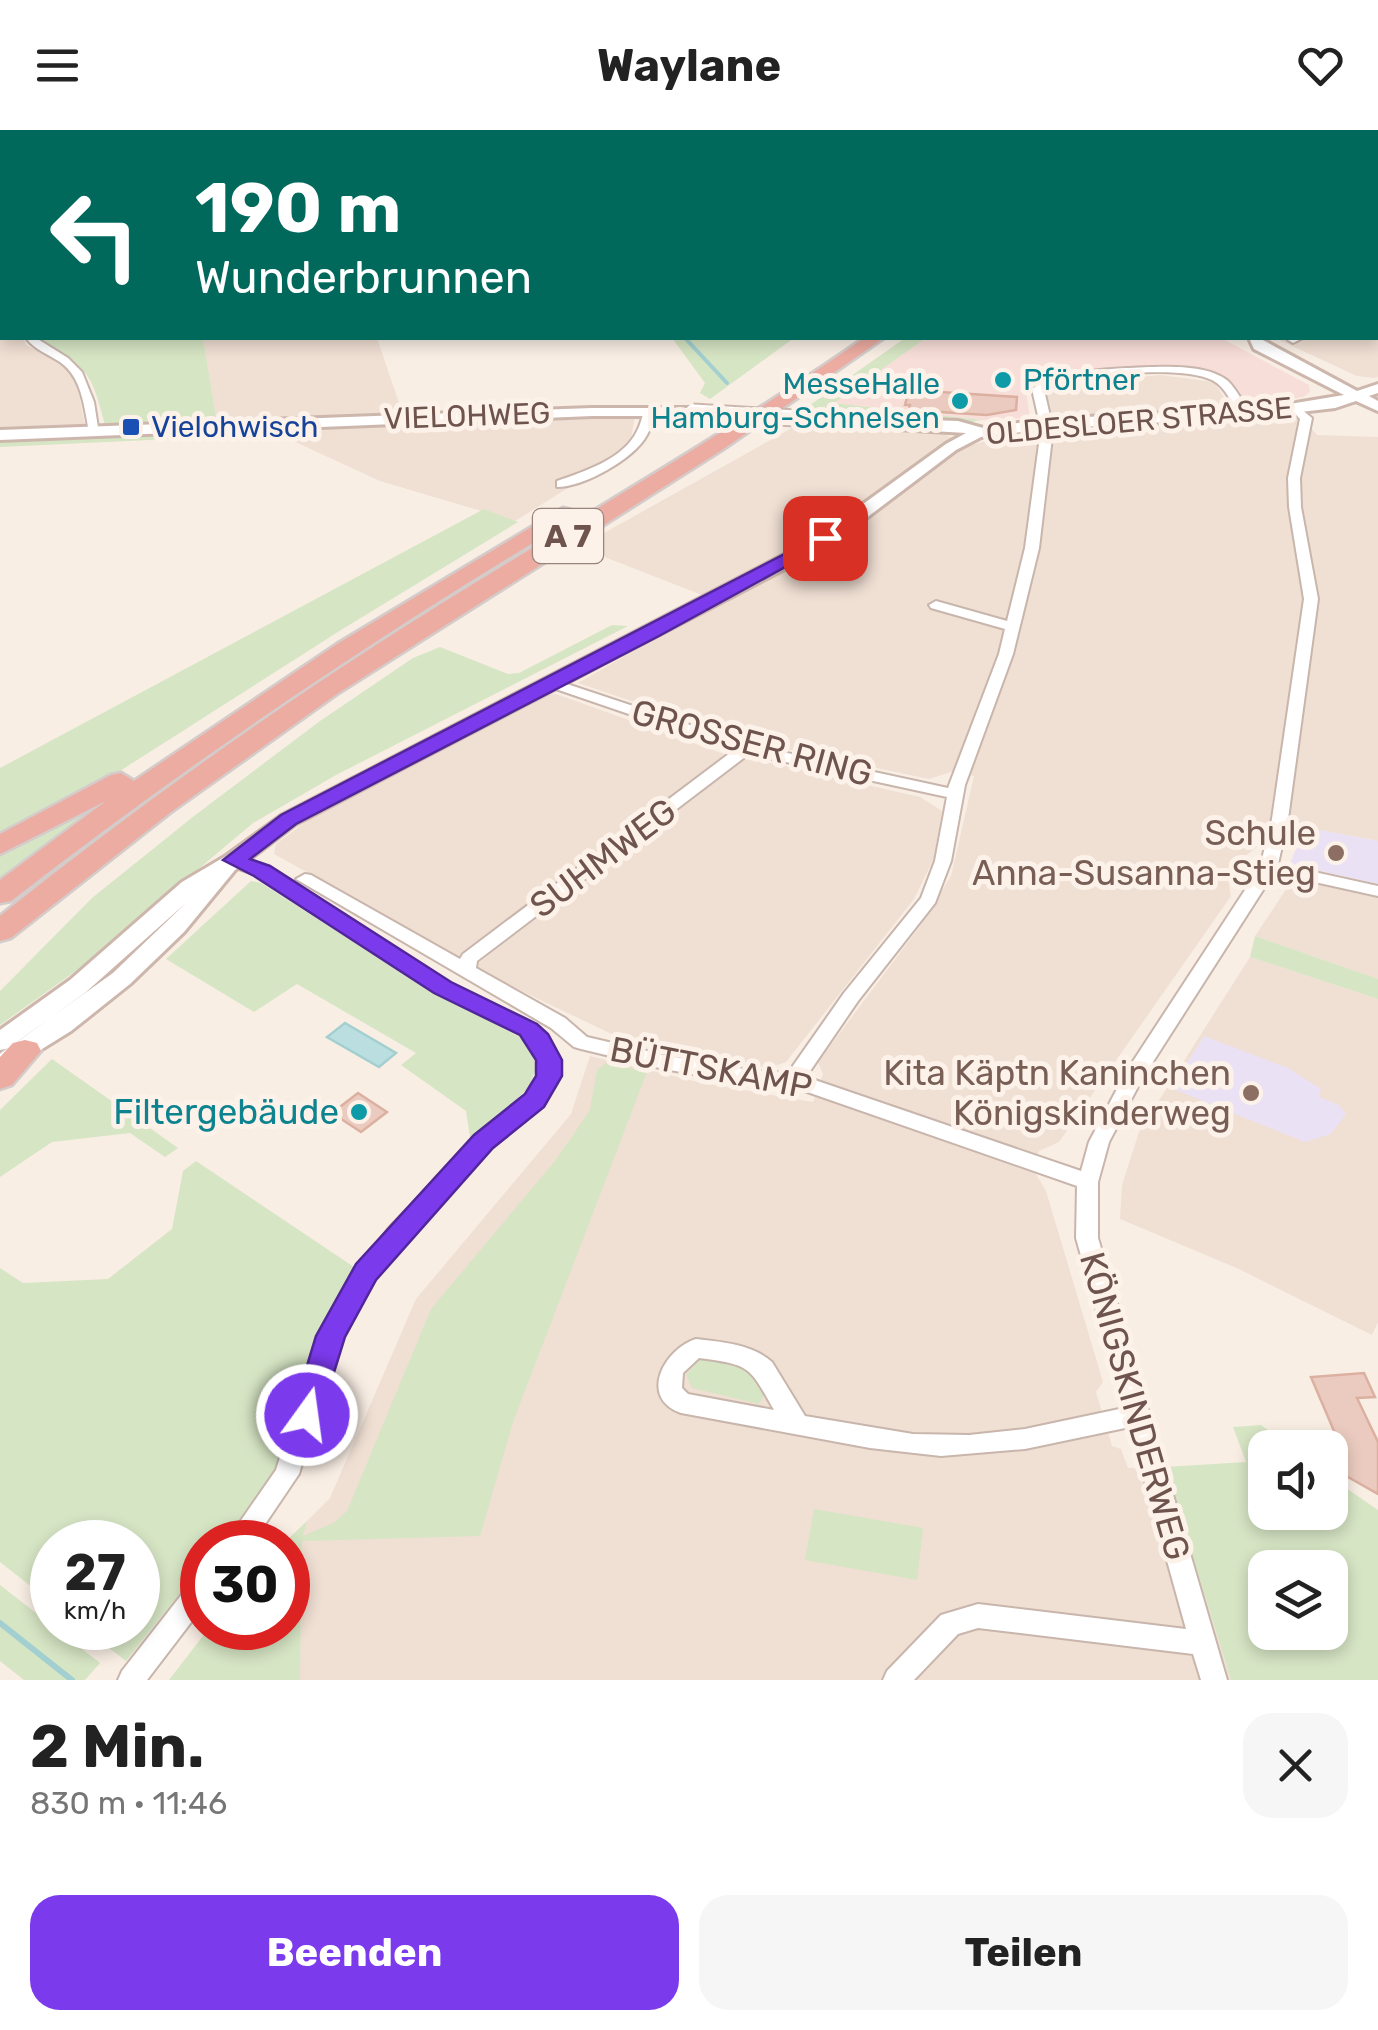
<!DOCTYPE html>
<html lang="de">
<head>
<meta charset="utf-8">
<style>
	:root { --surface:#fff; --page:#f6f6f6; --text:#222; --muted:#767676; --accent:#7c3aed }
	body { margin:0; font-family:Rubik,sans-serif; background:var(--page); color:var(--text); height:100vh; display:flex; flex-direction:column; font-size:38px; white-space:nowrap }
	* { box-sizing:border-box; margin:0 }
	p { font-size:32px; color:var(--muted) }
	.icon { flex:none; width:55px; height:55px; fill:none; stroke:currentColor; stroke-width:2; stroke-linecap:round; stroke-linejoin:round }
	.map { position:relative; height:1550px; overflow:hidden }
	.sheet { display:flex; flex-direction:column; background:var(--surface); flex:1 }
	.sheet>* { flex:none }
	.hud { position:absolute; left:0px; top:0px; width:1380px; height:210px; box-shadow:0 5px 15px #0003; background:#00695c; color:#fff; overflow:hidden }
	.buttons { position:absolute; left:1248px; top:1300px; display:grid; gap:20px }
	.buttons a { display:grid; place-items:center; width:100px; height:100px; border-radius:20px; background:var(--surface); box-shadow:0 5px 15px #0003; font-size:50px }
	.speed { position:absolute; left:30px; top:1390px; display:flex; gap:20px; font-size:50px; font-weight:700; text-align:center }
	.speed>* { display:grid; place-content:center; width:130px; height:130px; border-radius:50%; background:var(--surface); box-shadow:0 5px 15px #0003; line-height:1 }
	.speed small { font-size:25px; font-weight:400 }
	.speed .limit { border:15px solid #d22; background:#fff; color:#111 }
	.pin { position:absolute; display:grid; place-items:center; width:85px; height:85px; color:#fff; margin:-42px; border-radius:20px; box-shadow:0 5px 15px #0006 }
	.me { position:absolute; width:110px; margin:-55px; rotate:14deg; stroke-linejoin:round; filter:drop-shadow(0 0 8px #0008) }
	.turn { display:flex; align-items:center; gap:35px; height:210px; padding:0 30px; font-size:45px }
	.turn .icon { width:130px; height:130px; stroke-width:2.5 }
	.turn b { display:block; font-size:70px; line-height:85px }
	.round { display:grid; place-items:center; flex:none; width:105px; height:105px; border-radius:30px; background:var(--page) }
	.headline { display:flex; align-items:center; justify-content:space-between; height:170px; padding:0 30px }
	h1 { font-size:60px; font-weight:700; line-height:75px }
	.action { display:flex; gap:20px; margin-top:auto; padding:20px 30px }
	.action a { flex:1; height:115px; border-radius:30px; background:var(--accent); color:#fff; font-size:40px; font-weight:700; line-height:115px; text-align:center }
	.action a+a { background:var(--page); color:var(--text) }
	header { display:flex; justify-content:space-between; align-items:center; height:130px; padding:0 30px; background:var(--surface); font-size:45px; font-weight:700 }
	.map>svg:first-child { display:block }
	.residential { fill:#f0dfd3 }
	.commercial { fill:#f8ded9 }
	.education { fill:#ebe1f5 }
	.green { fill:#d6e5c4; fill-rule:evenodd }
	.water { fill:#bbdfe0; stroke:#a3cfd0; stroke-width:2.5 }
	.lines { fill:none; stroke-linecap:round; stroke-linejoin:round }
	.stream-far2 { stroke:#a3cfd0; stroke-width:2.5 }
	.stream-far1 { stroke:#a3cfd0; stroke-width:4 }
	.stream { stroke:#a3cfd0; stroke-width:6 }
	.building { fill:#ebcbbf; stroke:#dcb0a1; stroke-width:2.5 }
	.street-casing { stroke:#c8b5ac; stroke-width:4 }
	.secondary-casing { stroke:#cdb7ad; stroke-width:6 }
	.primary-casing { stroke:#d4ccca; stroke-width:4 }
	.highway-casing { stroke:#d4ccca; stroke-width:5 }
	.street { fill:#fff; fill-rule:evenodd }
	.secondary { fill:#fff; fill-rule:evenodd }
	.primary { fill:#f0caa4; fill-rule:evenodd }
	.highway { fill:#ecaca2; fill-rule:evenodd }
	.secondary-bridge-casing { stroke:#cdb7ad; stroke-width:19; stroke-linecap:butt }
	.secondary-bridge { stroke:#fff; stroke-width:15 }
	.route { fill:#7c3aed; stroke:#51269a; stroke-width:2.5 }
	.culture-dot { fill:#0f9aa8; stroke:#fcf2e9; stroke-width:4 }
	.transit-dot { fill:#1a4fb4; stroke:#fcf2e9; stroke-width:4 }
	.education-dot { fill:#8d6e63; stroke:#fcf2e9; stroke-width:4 }
	.labels { text-anchor:middle; stroke-width:10; stroke-linejoin:round; paint-order:stroke }
	.far-culture-label { font-size:30px; fill:#0d838f; stroke:#fcf2e9; text-anchor:start }
	.far-street-label { font-size:30px; fill:#6e544d; stroke:#fcf2e9 }
	.far-transit-label { font-size:30px; fill:#164399; stroke:#fcf2e9; text-anchor:start }
	.shield { fill:#fcf2e9; stroke:#99837c; stroke-width:2.5 }
	.shield-label { font-size:32px; font-weight:bold; fill:#6e544d }
	.street-label { font-size:35px; fill:#6e544d; stroke:#fcf2e9 }
	.education-label { font-size:35px; fill:#785e54; stroke:#fcf2e9; text-anchor:end }
	.culture-label { font-size:35px; fill:#0d838f; stroke:#fcf2e9; text-anchor:end }
</style>
</head>
<body>
<header><svg class="icon" aria-label="menu" viewBox="0 0 24 24"><path d="M4 6h16M4 12h16M4 18h16"/></svg>Waylane<svg class="icon" aria-label="heart" viewBox="0 0 24 24"><path d="M12 20l-8-8c-3-5 5-10 8-4 3-6 11-1 8 4z"/></svg></header>
<div class="map">
<svg width="1378" height="1550" viewBox="0 0 1378 1550">
	<rect width="100%" height="100%" fill="#f9eee4"/>
	<g class="residential">
		<polygon points="0,156 2,208 23,208 26,215 62,232 76,251 86,299 0,302"/>
		<polygon points="1378,177 1378,247 1374,248 1357,246 1277,209 1264,208 1378,208"/>
		<polygon points="203,208 377,208 403,285 217,293"/>
		<polygon points="1160,245 1214,252 1231,278 1060,288 1052,285 1045,262 1054,256"/>
		<polygon points="635,286 629,320 515,391 380,351 278,304 310,295"/>
		<polygon points="1301,286 1317,305 1378,307 1378,711 1271,691 1265,711 1244,727 1229,755 1231,766 1059,1012 1039,1021 1033,1039 1046,1061 1103,1252 1096,1262 1112,1316 1121,1319 1128,1338 1165,1337 1231,1550 300,1550 301,1411 307,1391 330,1368 416,1169 571,984 590,926 698,952 813,972 823,944 818,932 920,796 951,746 974,646 951,642 929,649 753,612 578,553 720,472 579,417 792,298 941,303 971,315 1017,303"/>
		<polygon points="556,564 724,624 726,629 462,828 274,724 276,714 307,691 546,565"/>
		<polygon points="753,629 920,667 942,681 934,728 914,769 786,932 769,938 699,929 624,910 478,840 477,834 744,630"/>
		<polygon points="1302,751 1378,767 1378,849 1255,806 1287,758"/>
		<polygon points="1250,827 1378,869 1378,1192 1372,1205 1239,1139 1120,1089 1122,1055 1139,1002"/>
	</g>
	<polygon class="commercial" points="926,208 1221,208 1309,255 1310,262 1303,267 1252,277 1221,245 1194,239 1088,243 1043,249 1026,260 1030,288 981,290 833,273"/>
	<g class="education">
		<polygon points="1304,697 1378,711 1378,754 1290,734"/>
		<polygon points="1204,906 1288,938 1321,959 1319,967 1339,975 1346,984 1331,1004 1305,1012 1171,958"/>
	</g>
	<g class="green">
		<path d="M 35,208 L 203,208 L 217,293 L 106,298 C 91,242 90,237 37,213 Z"/>
		<polygon points="672,208 794,208 710,269 700,263 705,253"/>
		<polygon points="905,208 926,208 834,273 981,290 967,293 803,280"/>
		<polygon points="310,295 278,304 0,317 0,308"/>
		<polygon points="484,379 518,392 341,500 87,662 0,705 0,638"/>
		<polygon points="612,495 628,496 336,645 253,693 87,833 0,895 0,861 92,768 194,686 320,591 413,528 440,517 508,544 519,543"/>
		<polygon points="107,669 0,750 0,721"/>
		<polygon points="251,751 261,753 418,853 521,908 534,926 535,941 529,957 471,1013 466,981 401,935 416,923 297,854 254,882 166,829"/>
		<polygon points="1255,806 1378,849 1378,869 1250,827"/>
		<polygon points="52,929 178,1018 165,1027 130,1003 52,1012 0,1047 0,980"/>
		<polygon points="606,933 647,942 513,1292 480,1406 302,1411 300,1550 169,1550 209,1498 288,1498 285,1412 307,1391 303,1406 335,1392 347,1381 431,1179 555,1031 590,980 597,940"/>
		<polygon points="196,1031 354,1137 302,1245 277,1335 260,1365 221,1412 202,1412 202,1436 126,1531 83,1498 138,1498 138,1412 52,1412 52,1473 0,1432 0,1138 23,1153 108,1149 172,1099 183,1041"/>
		<polygon points="720,1227 752,1236 767,1260 759,1274 692,1258 686,1245 699,1230"/>
		<path d="M 1261,1295 L 1291,1317 L 1265,1318 L 1265,1382 L 1330,1382 L 1330,1347 L 1378,1380 L 1378,1550 L 1231,1550 L 1165,1337 L 1246,1332 L 1233,1297 ZM 1265,1438 L 1330,1438 L 1330,1502 L 1265,1502 Z"/>
		<polygon points="814,1379 923,1398 917,1450 805,1430"/>
		<polygon points="0,1455 100,1533 85,1550 24,1550 0,1531"/>
	</g>
	<polygon class="water" points="345,893 396,923 379,937 327,907"/>
	<g class="lines">
		<g class="stream-far2">
			<polyline points="217,2 221,0"/>
			<polyline points="355,2 360,0"/>
		</g>
		<polyline class="stream-far1" points="685,208 727,253"/>
		<polyline class="stream" points="0,1493 72,1550"/>
	</g>
	<g class="building">
		<polygon points="909,260 1017,267 1016,280 987,285 909,280 910,275 905,275"/>
		<polygon points="358,963 387,982 361,1002 332,983"/>
		<polygon points="1364,1243 1375,1267 1357,1268 1378,1312 1378,1364 1348,1347 1330,1331 1343,1322 1311,1247"/>
	</g>
	<g class="lines">
		<defs>
			<g id="street">
				<path d="M 26,208 L 36,208 L 68,228 L 82,242 L 94,272 L 99,304 L 89,301 C 84,277 82,247 60,232 C 48,224 35,220 26,208 Z"/>
				<polygon points="1289,208 1303,208 1293,213 1288,210"/>
				<path d="M 1126,238 C 1154,237 1206,232 1228,251 C 1237,260 1243,273 1251,284 L 1241,286 C 1232,275 1226,257 1212,250 C 1180,234 1076,245 1044,260 L 1053,299 L 1039,418 L 1013,524 L 965,655 L 951,731 L 935,773 L 858,871 L 806,947 L 1081,1041 L 1089,1012 L 1126,942 L 1260,737 L 1272,689 L 1304,469 L 1289,377 L 1288,348 L 1300,289 L 1290,278 L 1296,275 L 1312,288 L 1300,348 L 1301,377 L 1318,469 L 1288,689 L 1278,734 L 1378,756 L 1378,766 L 1274,743 L 1142,949 L 1109,1012 L 1098,1052 L 1098,1108 L 1227,1550 L 1201,1550 L 1193,1524 L 978,1498 L 958,1504 L 914,1550 L 883,1550 L 887,1541 L 941,1485 L 978,1474 L 1186,1499 L 1130,1297 L 1025,1319 L 941,1326 L 870,1318 L 681,1283 C 638,1268 664,1219 696,1209 C 722,1212 752,1214 772,1232 L 805,1286 L 913,1304 L 969,1305 L 1025,1299 L 1124,1278 L 1076,1108 L 1077,1056 L 793,957 L 755,955 L 664,939 L 581,919 L 574,917 L 551,898 L 296,749 L 305,744 L 311,745 L 460,829 L 463,824 L 734,620 L 547,556 L 545,553 L 552,549 L 750,615 L 948,658 L 999,524 L 1005,499 L 931,478 L 929,475 L 936,471 L 1007,491 L 1025,418 L 1041,299 L 1032,259 C 1058,241 1096,240 1126,238 ZM 749,624 L 947,667 L 935,731 L 921,768 L 844,863 L 788,943 L 755,941 L 664,925 L 587,907 L 565,888 L 476,838 L 477,831 ZM 699,1228 C 751,1235 749,1236 774,1280 L 688,1264 L 682,1258 L 683,1243 Z"/>
				<path d="M 645,279 L 655,281 C 653,289 651,298 647,305 C 634,329 584,357 557,357 L 557,351 C 583,342 624,329 637,301 C 641,294 642,286 645,279 Z"/>
				<polygon points="234,726 268,737 450,853 535,895 554,917 560,938 556,953 541,976 491,1017 405,1110 362,1167 332,1232 299,1344 253,1412 226,1412 276,1340 310,1232 345,1156 389,1098 477,1007 527,966 536,952 540,938 535,919 521,905 436,861 256,745 228,735 226,731"/>
				<polygon points="202,1446 202,1478 147,1550 118,1550 122,1541 193,1450"/>
			</g>
			<g id="secondary">
				<polygon points="1153,0 1167,0 1168,2 1155,2"/>
				<polygon points="1249,208 1259,208 1357,261 1378,254 1378,263 1369,266 1378,271 1378,281 1356,271 1335,278 1266,286 1047,299 981,307 956,320 853,398 796,433 295,694 235,740 184,802 130,854 71,901 0,945 0,924 113,843 187,772 86,862 9,918 0,920 0,900 70,850 182,752 226,726 281,686 784,425 841,390 946,314 966,303 795,293 790,291 790,285 958,291 983,298 1047,289 1266,278 1344,265 1254,219"/>
				<polygon points="592,278 693,278 700,282 693,286 592,286 0,310 0,300"/>
			</g>
			<polygon id="primary" points="846,0 863,0 864,2 847,2"/>
			<g id="highway">
				<path d="M 864,208 L 884,208 L 722,320 L 337,564 L 171,682 L 11,808 L 0,811 L 0,786 C 121,689 246,599 376,515 C 538,411 706,318 864,208 Z"/>
				<path d="M 563,378 L 571,380 L 574,385 L 571,390 C 377,506 190,632 11,771 L 0,773 L 0,750 L 106,671 L 0,724 L 0,704 L 111,645 L 121,643 L 134,651 L 337,514 Z"/>
				<polygon points="25,910 37,913 41,921 12,955 0,959 0,927 13,913"/>
			</g>
		</defs>
		<use href="#street" class="street-casing"/>
		<use href="#secondary" class="secondary-casing"/>
		<use href="#primary" class="primary-casing"/>
		<use href="#highway" class="highway-casing"/>
		<use href="#street" class="street"/>
		<use href="#secondary" class="secondary"/>
		<use href="#primary" class="primary"/>
		<use href="#highway" class="highway"/>
		<defs>
			<polyline id="secondary-bridge" points="693,282 795,288"/>
		</defs>
		<use href="#secondary-bridge" class="secondary-bridge-casing"/>
		<use href="#secondary-bridge" class="secondary-bridge"/>
	</g>
	<polygon class="route" points="825,403 831,404 831,412 659,506 296,694 250,729 270,736 451,852 537,894 548,904 562,930 562,946 544,977 493,1018 376,1150 345,1207 318,1294 307,1298 296,1294 292,1285 316,1206 356,1134 474,1005 525,964 536,946 536,930 520,905 434,863 254,746 223,730 281,685"/>
	<g class="culture-dot">
		<circle cx="1003" cy="250" r="10"/>
		<circle cx="960" cy="271" r="10"/>
		<circle cx="359" cy="982" r="10"/>
	</g>
	<rect class="transit-dot" x="121" y="287" width="20" height="20" rx="5"/>
	<g class="education-dot">
		<circle cx="1336" cy="723" r="10"/>
		<circle cx="1251" cy="963" r="10"/>
	</g>
	<g class="labels">
		<g class="far-culture-label">
			<text x="1023" y="260">Pförtner</text>
			<text x="940" y="264" text-anchor="end">MesseHalle<tspan x="940" dy="34">Hamburg-Schnelsen</tspan></text>
		</g>
		<g class="far-street-label">
			<text transform="translate(467 286) rotate(-2)" y="10">VIELOHWEG</text>
			<text transform="translate(1139 291) rotate(-5)" y="10">OLDESLOER STRASSE</text>
		</g>
		<g class="far-transit-label">
			<text x="151" y="307">Vielohwisch</text>
		</g>
		<rect class="shield" x="533" y="379" width="70" height="54" rx="8"/>
		<g class="shield-label">
			<text x="568" y="417">A 7</text>
		</g>
		<g class="street-label">
			<text transform="translate(752 613) rotate(15)" y="12">GROSSER RING</text>
			<text transform="translate(603 728) rotate(-37)" y="12">SUHMWEG</text>
			<text transform="translate(711 938) rotate(11)" y="12">BÜTTSKAMP</text>
			<text transform="translate(1135 1276) rotate(74)" y="12">KÖNIGSKINDERWEG</text>
		</g>
		<g class="education-label">
			<text x="1316" y="715">Schule<tspan x="1316" dy="40">Anna-Susanna-Stieg</tspan></text>
			<text x="1231" y="955">Kita Käptn Kaninchen<tspan x="1231" dy="40">Königskinderweg</tspan></text>
		</g>
		<g class="culture-label">
			<text x="339" y="994">Filtergebäude</text>
		</g>
	</g>
</svg>
<div class="buttons">
<a><svg class="icon" aria-label="sound" viewBox="0 0 24 24"><path d="M4 9h4l5-4v14l-5-4H4zM17 9q2 3 0 6"/></svg></a>
<a><svg class="icon" aria-label="layers" viewBox="0 0 24 24"><path d="M12 4l9 5-9 5-9-5zM3 14l9 5 9-5"/></svg></a>
</div>
<div class="speed"><div>27<small>km/h</small></div><div class="limit">30</div></div>
<div class="pin" style="left:825px;top:408px;background:#d93025"><svg class="icon" aria-label="arrive" viewBox="0 0 24 24"><path d="M6 21V4h12l-3 4 3 4H6"/></svg></div>
<svg class="me" style="left:307px;top:1285px" viewBox="-20 -20 40 40"><circle r="17" fill="#7c3aed" stroke="#fff" stroke-width="3"/><path d="M0-11L8 9 0 5-8 9z" fill="#fff"/></svg>
<div class="hud">
<div class="turn"><svg class="icon" aria-label="left" viewBox="0 0 24 24"><path d="M17 20v-9H6M10 6l-5 5 5 5"/></svg><div><b>190 m</b>Wunderbrunnen</div></div>
</div>
</div>
<section class="sheet">
<div class="headline"><div><h1>2 Min.</h1><p>830 m · 11:46</p></div><a class="round"><svg class="icon" aria-label="close" viewBox="0 0 24 24"><path d="M6 6l12 12M18 6L6 18"/></svg></a></div>
<div class="action"><a>Beenden</a><a>Teilen</a></div>
</section>
</body>
</html>
